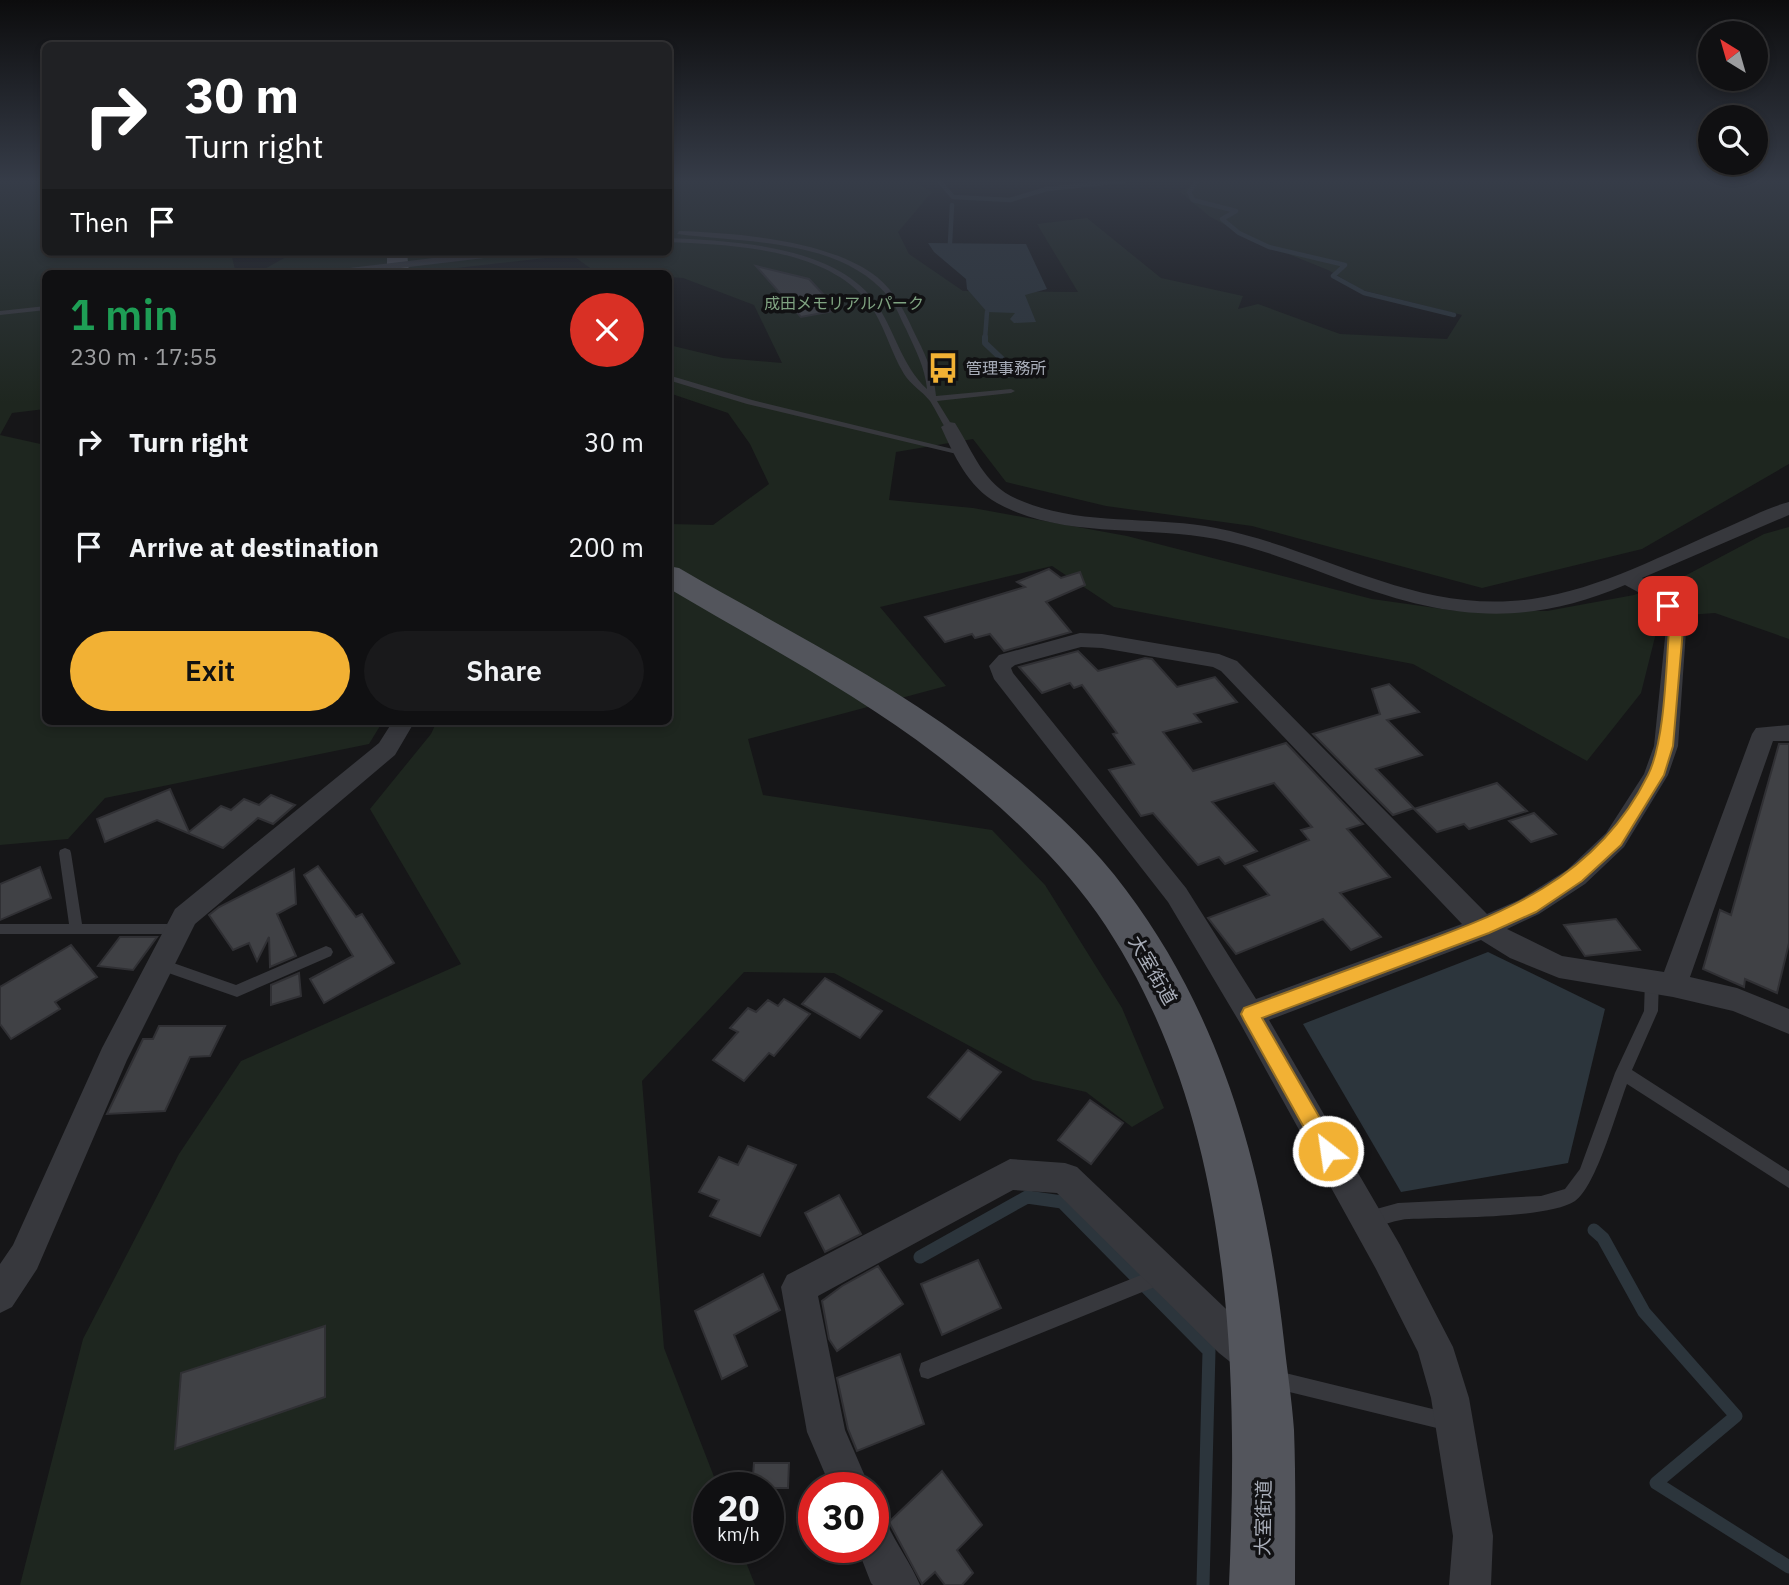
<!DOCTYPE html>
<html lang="en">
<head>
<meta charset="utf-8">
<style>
	:root { --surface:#101012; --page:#19191b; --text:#f1f3f6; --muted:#9c9d9f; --line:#303032; --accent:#f2b134 }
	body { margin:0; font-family:"IBM Plex Sans","Noto Sans JP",sans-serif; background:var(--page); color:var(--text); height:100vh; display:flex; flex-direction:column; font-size:26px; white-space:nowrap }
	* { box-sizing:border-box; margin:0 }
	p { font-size:23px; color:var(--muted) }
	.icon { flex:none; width:38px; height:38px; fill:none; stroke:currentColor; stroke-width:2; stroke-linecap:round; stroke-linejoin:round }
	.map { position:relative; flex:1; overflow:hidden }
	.drawer { position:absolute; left:42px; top:270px; width:630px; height:455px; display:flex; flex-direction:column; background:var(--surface); border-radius:10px; box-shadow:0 4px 10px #0003,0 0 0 2px var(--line) }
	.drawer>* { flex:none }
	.top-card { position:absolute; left:42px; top:42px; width:630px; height:214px; border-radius:10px; box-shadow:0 4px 10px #0003,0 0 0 2px var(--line); background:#202124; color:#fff; overflow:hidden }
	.needle { width:46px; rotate:323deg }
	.buttons { position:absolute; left:1698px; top:21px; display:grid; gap:14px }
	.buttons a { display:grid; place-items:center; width:70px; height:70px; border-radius:50%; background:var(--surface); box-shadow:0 4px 10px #0003,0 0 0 2px var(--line); font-size:35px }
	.speed { position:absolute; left:693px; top:1472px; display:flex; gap:14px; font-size:35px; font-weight:700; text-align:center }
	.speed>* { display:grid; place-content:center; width:91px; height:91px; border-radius:50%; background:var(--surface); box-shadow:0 4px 10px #0003,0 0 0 2px var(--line); line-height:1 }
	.speed small { font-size:18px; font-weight:400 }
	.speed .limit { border:10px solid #d22; background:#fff; color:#111 }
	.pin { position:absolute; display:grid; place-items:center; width:60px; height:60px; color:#fff; margin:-30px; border-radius:14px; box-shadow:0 4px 10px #0006 }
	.me { position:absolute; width:77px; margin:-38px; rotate:330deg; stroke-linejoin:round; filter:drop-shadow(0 0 5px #0008) }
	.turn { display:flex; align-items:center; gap:24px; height:147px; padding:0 28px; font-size:32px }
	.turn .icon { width:91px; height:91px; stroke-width:2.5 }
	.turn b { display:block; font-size:49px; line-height:60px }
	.then { display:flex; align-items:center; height:66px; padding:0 28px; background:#0003; gap:14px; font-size:26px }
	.round { display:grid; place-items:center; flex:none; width:74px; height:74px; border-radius:37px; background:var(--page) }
	.headline { display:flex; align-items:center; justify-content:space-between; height:119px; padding:0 28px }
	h1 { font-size:42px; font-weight:600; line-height:52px; color:#1e9e55 }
	.action { display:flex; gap:14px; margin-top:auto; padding:14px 28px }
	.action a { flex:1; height:80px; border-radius:42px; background:var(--accent); color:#111; font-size:28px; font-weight:600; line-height:80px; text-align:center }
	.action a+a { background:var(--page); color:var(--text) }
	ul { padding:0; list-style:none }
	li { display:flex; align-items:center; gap:21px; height:105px; padding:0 28px }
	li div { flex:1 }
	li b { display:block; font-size:26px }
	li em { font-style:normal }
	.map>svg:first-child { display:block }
	.green { fill:#1e261f }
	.water { fill:#2c353c }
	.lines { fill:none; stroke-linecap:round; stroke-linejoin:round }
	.stream-far2 { stroke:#2c353c; stroke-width:4.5 }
	.stream-far1 { stroke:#2c353c; stroke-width:6 }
	.stream { stroke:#2c353c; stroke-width:13 }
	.building { fill:#404145; stroke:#303034; stroke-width:2 }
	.service { fill:#37383d; fill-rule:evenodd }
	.minor { fill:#37383d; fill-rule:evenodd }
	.primary { fill:#53555c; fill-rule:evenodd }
	.service-bridge { stroke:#37383d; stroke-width:6 }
	.route { fill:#f2b134; stroke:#9d7322; stroke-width:2 }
	.labels { text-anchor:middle; stroke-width:7; stroke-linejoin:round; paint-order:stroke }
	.far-park-label { font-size:16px; fill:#7fa381; stroke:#111113 }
	.far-poi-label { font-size:16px; fill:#a8adb8; stroke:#111113; text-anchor:start }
	.street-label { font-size:19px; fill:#a8adb8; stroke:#111113 }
</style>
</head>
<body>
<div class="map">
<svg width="1789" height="1585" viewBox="0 0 1789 1585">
	<rect width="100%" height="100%" fill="#161618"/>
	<polygon class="green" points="0,181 45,181 46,252 231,252 235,270 261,271 295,252 379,252 383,256 418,252 668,252 669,181 912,181 932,192 898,232 909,254 963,291 1078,292 1037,224 1087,218 1161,278 1243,296 1238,309 1258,304 1340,334 1447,339 1462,315 1362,290 1328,270 1249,238 1209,216 1179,191 1206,181 1789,181 1789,464 1642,549 1482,588 1252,526 1106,506 1006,482 973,439 896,452 889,500 973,508 1127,536 1372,599 1457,611 1547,611 1634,595 1679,579 1764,534 1789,527 1789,639 1715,613 1660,617 1641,693 1587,761 1413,664 1114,607 1052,566 880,607 946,686 748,739 763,795 992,830 1045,885 1122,1008 1164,1108 1132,1127 1086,1092 1033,1080 834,973 744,972 642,1081 664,1348 718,1487 709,1488 709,1547 740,1547 755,1585 20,1585 83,1339 179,1154 241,1061 461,964 370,809 431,734 437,721 668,721 669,524 713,525 769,484 750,444 728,413 669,393 669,345 723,358 782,363 754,305 683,278 669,277 668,273 597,273 572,255 412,273 46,273 45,409 12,413 0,435 45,445 46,721 383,721 369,744 105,798 68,839 0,845"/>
	<g class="water">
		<polygon points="928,243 1026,244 1047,289 1025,295 1036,322 1014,323 1010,319 1015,313 987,312 967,289 966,279 934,252"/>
		<polygon points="1488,952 1605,1009 1568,1163 1401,1192 1303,1024"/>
	</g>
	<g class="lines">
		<g class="stream-far2">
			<polyline points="939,181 953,197 1010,200 1047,189 1123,181"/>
			<polyline points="1198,181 1189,192 1193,200 1236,211 1222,219 1239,233 1269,247 1345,265 1333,276 1364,293 1454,315"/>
			<polyline points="950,243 952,205"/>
			<polyline points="985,339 987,312"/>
		</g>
		<polyline class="stream-far1" points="985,337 985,343 1004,361 1008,375"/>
		<g class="stream">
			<polyline points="1594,1230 1603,1238 1644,1312 1736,1416 1656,1483 1789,1567"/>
			<polyline points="920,1257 1027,1197 1062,1202 1209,1351 1203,1585"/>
		</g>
	</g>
	<g class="building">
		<polygon points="756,266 809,279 838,310 801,317"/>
		<polygon points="1049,569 1061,578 1080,572 1085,585 1046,602 1071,632 1004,651 990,634 975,638 972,634 945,642 925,617 1025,587 1017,582"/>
		<polygon points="1078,651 1098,671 1145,658 1152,659 1177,687 1215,677 1237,702 1194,714 1201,722 1163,732 1193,771 1286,743 1363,824 1347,829 1390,877 1340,893 1381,937 1351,950 1323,919 1236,954 1208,918 1269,895 1244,866 1309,840 1301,830 1312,827 1274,783 1212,802 1257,851 1225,864 1219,857 1198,865 1153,813 1141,816 1109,770 1134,764 1113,734 1117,733 1082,685 1074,688 1070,683 1042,693 1019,667"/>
		<polygon points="1389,684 1419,712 1387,720 1422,755 1376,769 1414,808 1393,815 1313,734 1380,714 1372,689"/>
		<polygon points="1779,744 1789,744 1789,943 1777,993 1745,979 1744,987 1703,969 1720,910 1731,915"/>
		<polygon points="1497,783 1527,811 1469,829 1464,824 1437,832 1414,809"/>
		<polygon points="170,789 189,832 221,806 231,810 244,799 259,805 271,795 295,805 273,824 258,818 223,848 157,820 105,842 97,819"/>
		<polygon points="1534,813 1556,834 1531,842 1509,821"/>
		<polygon points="318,866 356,917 362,914 394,963 324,1003 310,979 353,956 304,875"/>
		<polygon points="40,867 51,898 0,920 0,884"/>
		<polygon points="294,869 296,904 277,914 296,956 270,967 269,937 257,961 249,943 233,950 209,915 219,907"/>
		<polygon points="1616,919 1640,950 1585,956 1564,925"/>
		<polygon points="120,937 157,937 133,970 98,966"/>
		<polygon points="71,945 97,977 55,1002 60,1009 11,1039 0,1024 0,987"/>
		<polygon points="299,973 301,996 271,1005 271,985"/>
		<polygon points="825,978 882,1011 860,1038 802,1004"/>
		<polygon points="784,999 810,1014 774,1056 769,1053 744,1081 713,1060 738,1032 730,1028 748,1008 756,1012 768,1000 778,1006"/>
		<polygon points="159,1026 225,1026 210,1056 190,1057 165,1111 107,1114 143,1039 153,1039"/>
		<polygon points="968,1050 1001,1072 960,1120 928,1097"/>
		<polygon points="1090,1100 1123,1123 1091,1164 1058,1140"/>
		<polygon points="748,1146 796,1165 760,1236 710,1216 719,1200 699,1192 719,1157 738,1165"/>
		<polygon points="839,1195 861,1234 825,1252 805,1213"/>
		<polygon points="978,1260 1001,1308 942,1335 921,1284"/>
		<polygon points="878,1266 903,1304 837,1351 829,1339 822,1301 842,1286"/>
		<polygon points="763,1274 780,1310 734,1335 747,1366 722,1379 695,1311"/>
		<polygon points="325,1326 325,1397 175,1449 181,1373"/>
		<polygon points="900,1354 924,1424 857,1451 848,1429 837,1378"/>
		<polygon points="754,1463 789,1463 788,1488 752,1488"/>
		<polygon points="942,1471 982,1525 957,1550 973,1573 962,1585 945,1585 935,1572 922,1584 889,1522"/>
	</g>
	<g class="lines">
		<g class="service">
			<path d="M 679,231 C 737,233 830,240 877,277 C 895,292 904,310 913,330 C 924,352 934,371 936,396 L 1011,389 L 1015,391 L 1011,393 L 937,401 L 953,427 L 946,429 C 940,420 936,410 930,401 C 922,391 911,385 904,374 C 890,351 884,323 868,302 C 825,248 732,245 668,242 L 668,238 C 732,241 834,245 875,302 C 895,330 901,365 927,389 C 925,367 915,349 906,329 C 900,318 896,305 888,296 C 839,238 745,243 677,234 Z"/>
			<polygon points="350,269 353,271 352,272 327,273"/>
			<polygon points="46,306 46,310 0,315 0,311"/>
			<polygon points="668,375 752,400 965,452 961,455 747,404 668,380"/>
			<polygon points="65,848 70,850 71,853 82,924 180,924 185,925 187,929 185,933 180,934 0,934 0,924 69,924 59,853 60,850"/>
			<polygon points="326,946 331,948 333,952 331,956 237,997 157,969 155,965 157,961 162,959 236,985"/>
			<path d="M 1652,974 L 1657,976 L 1659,980 L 1658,1011 L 1632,1070 L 1789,1171 L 1789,1188 L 1627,1084 C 1617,1110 1596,1187 1575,1201 C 1548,1219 1445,1217 1409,1219 C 1395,1219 1375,1230 1362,1225 L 1360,1219 L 1362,1213 L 1398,1203 L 1541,1196 L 1565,1189 L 1580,1169 L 1615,1073 L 1644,1011 L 1645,980 L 1647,976 Z"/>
			<polygon points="1161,1267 1167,1270 1170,1276 1167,1282 928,1379 921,1377 919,1370 921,1363"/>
			<polygon points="1273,1370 1449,1413 1456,1415 1458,1422 1456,1429 1449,1431 1273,1388 1266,1386 1264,1379 1266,1372"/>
		</g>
		<g class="minor">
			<path d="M 949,422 L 955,423 C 974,453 983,484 1017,499 C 1080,527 1150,515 1216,528 C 1326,550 1415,615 1532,599 C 1601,589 1666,553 1730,526 C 1749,518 1769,507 1789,502 L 1789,515 L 1642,578 L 1665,591 L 1687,617 L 1678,746 L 1668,775 L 1624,847 L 1585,884 L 1539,914 L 1507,929 L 1562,956 L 1664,972 L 1752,734 L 1756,728 L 1789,725 L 1789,741 L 1773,741 L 1690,977 L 1737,988 L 1789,1009 L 1789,1034 L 1733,1011 L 1673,997 L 1559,978 L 1510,958 L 1481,940 L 1269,1020 L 1400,1245 L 1453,1347 L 1469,1398 L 1493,1536 L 1491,1585 L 1449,1585 L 1453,1536 L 1431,1398 L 1418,1352 L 1376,1269 L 1240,1023 L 1168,902 L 994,679 L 989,666 L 999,655 L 1080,633 L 1102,634 L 1219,654 L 1237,661 L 1487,914 L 1519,900 L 1567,870 L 1606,833 L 1644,774 L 1654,746 L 1667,618 L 1651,599 L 1625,585 C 1524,628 1448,619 1347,582 C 1304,566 1261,548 1216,539 C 1144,525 1063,539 997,503 C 968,487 954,455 941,427 ZM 1081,647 L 1102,648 L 1213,667 L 1221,671 L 1462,924 L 1256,999 L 1186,888 L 1013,673 L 1011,668 L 1015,665 Z"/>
			<polygon points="393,721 415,721 395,755 195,924 127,1060 37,1269 12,1307 0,1313 0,1264 13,1245 102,1048 175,909 379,743"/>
			<polygon points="1010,1159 1065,1163 1077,1167 1245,1327 1265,1343 1270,1356 1265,1369 1252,1374 1239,1369 1219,1353 1057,1193 1013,1190 818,1296 845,1430 870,1488 831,1488 807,1432 781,1287 787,1275"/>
			<path d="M 873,1518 L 887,1524 C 897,1545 911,1564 920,1585 L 873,1585 L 871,1583 L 857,1547 L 873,1547 Z"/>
		</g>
		<g class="primary">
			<polygon points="387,252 407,252 409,273 387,273"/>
			<path d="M 668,566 L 679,568 C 775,624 877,674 967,741 C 1024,783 1084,833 1126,890 C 1225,1021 1266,1180 1284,1341 C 1287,1370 1292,1400 1294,1430 C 1296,1482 1295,1533 1295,1585 L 1229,1585 C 1239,1358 1232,1107 1097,913 C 1055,854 995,800 938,756 C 854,692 759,642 668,588 Z"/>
		</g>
		<polyline class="service-bridge" points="350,271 509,252"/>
	</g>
	<linearGradient id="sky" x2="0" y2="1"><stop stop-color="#0c0c0d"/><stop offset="0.45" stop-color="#363c48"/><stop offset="1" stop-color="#363c48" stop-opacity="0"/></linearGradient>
	<rect width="1789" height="403" fill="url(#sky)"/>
	<path class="route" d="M 1668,602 L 1672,603 L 1684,617 L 1673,746 L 1664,775 L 1621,845 L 1582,881 L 1536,912 L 1489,933 L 1262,1018 L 1339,1151 L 1336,1158 L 1328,1161 L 1321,1158 L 1244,1020 L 1241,1014 L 1244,1008 C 1295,989 1347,970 1399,951 C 1502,914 1596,880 1648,775 C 1666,739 1666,660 1670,617 L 1661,606 Z"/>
	<defs>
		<symbol id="bus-bare" viewBox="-9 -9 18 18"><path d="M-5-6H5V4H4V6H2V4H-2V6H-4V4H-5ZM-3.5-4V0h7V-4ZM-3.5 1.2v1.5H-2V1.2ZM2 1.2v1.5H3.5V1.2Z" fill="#f2b134" stroke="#111113" stroke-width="2.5" paint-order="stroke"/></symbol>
	</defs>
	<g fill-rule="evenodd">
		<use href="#bus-bare" x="921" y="346" width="44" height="44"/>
	</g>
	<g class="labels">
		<g class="far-park-label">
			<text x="844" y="309">成田メモリアルパーク</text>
		</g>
		<g class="far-poi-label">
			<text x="966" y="374">管理事務所</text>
		</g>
		<g class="street-label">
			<text transform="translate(1153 970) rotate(60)" y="7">大室街道</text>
			<text transform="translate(1263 1518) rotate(-89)" y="7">大室街道</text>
		</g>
	</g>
</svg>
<div class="buttons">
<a><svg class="needle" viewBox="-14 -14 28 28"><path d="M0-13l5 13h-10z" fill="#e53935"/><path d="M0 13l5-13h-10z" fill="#9c9d9f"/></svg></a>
<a><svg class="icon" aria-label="search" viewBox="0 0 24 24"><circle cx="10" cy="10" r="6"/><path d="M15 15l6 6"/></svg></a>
</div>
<div class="speed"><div>20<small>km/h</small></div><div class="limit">30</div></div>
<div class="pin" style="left:1668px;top:606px;background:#d93025"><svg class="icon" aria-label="arrive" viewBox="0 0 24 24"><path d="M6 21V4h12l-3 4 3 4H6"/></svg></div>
<svg class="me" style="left:1328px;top:1151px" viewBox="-20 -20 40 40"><circle r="17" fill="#f2b134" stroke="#fff" stroke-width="3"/><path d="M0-11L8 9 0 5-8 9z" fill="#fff"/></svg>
<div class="top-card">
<div class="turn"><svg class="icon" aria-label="right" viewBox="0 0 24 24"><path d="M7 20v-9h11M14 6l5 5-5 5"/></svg><div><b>30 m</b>Turn right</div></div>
<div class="then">Then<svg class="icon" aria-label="arrive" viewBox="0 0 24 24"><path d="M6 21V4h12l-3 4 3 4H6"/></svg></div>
</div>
<section class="drawer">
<div class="headline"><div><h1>1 min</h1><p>230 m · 17:55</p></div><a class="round" style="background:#d93025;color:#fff"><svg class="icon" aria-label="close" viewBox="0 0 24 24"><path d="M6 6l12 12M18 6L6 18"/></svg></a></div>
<ul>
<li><svg class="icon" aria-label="right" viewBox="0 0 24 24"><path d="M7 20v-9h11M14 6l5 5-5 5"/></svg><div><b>Turn right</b></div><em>30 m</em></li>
<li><svg class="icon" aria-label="arrive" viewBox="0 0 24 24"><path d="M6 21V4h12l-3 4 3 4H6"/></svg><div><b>Arrive at destination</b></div><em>200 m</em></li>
</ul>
<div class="action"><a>Exit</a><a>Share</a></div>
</section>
</div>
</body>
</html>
